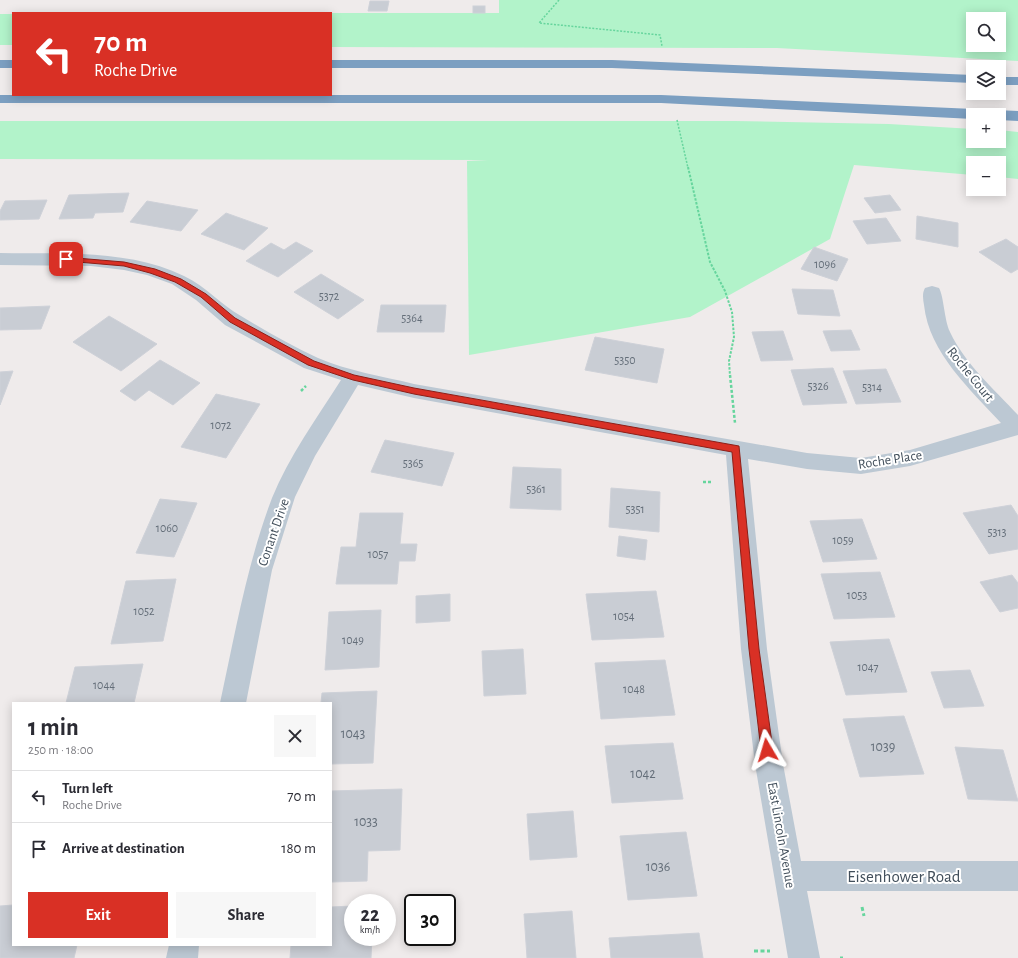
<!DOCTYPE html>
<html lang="en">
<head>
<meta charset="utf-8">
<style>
	:root { --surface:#fff; --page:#f7f7f7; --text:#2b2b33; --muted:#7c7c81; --line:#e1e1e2; --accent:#d93025 }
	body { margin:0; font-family:"Alegreya Sans",sans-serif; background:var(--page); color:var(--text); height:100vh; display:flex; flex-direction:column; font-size:15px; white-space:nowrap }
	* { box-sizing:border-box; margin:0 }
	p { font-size:13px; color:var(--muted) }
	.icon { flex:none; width:22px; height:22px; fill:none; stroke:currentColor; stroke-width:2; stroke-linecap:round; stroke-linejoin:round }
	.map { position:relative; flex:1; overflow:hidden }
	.panel { position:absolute; left:12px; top:702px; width:320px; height:244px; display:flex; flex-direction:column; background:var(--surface); border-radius:0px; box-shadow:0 2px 10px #0003 }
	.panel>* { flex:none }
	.top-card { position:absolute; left:12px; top:12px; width:320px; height:84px; border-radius:0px; box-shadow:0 2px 10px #0003; background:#d93025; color:#fff; overflow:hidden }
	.tools { position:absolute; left:966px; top:12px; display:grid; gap:8px }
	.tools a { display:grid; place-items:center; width:40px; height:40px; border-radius:0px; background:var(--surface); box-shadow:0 2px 10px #0003; font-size:20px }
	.speed { position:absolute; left:344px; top:894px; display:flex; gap:8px; font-size:20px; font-weight:700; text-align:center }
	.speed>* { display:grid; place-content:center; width:52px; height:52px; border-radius:50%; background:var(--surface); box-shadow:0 2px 10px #0003; line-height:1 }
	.speed small { font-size:10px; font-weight:400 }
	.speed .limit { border:2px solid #111; border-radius:6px; background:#fff; color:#111 }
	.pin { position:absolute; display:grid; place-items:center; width:34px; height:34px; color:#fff; margin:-17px; border-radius:8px; box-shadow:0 2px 6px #0006 }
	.me { position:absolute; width:44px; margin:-22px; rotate:353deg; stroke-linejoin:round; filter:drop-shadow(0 0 3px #0008) }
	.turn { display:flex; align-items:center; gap:14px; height:84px; padding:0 16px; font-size:18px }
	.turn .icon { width:52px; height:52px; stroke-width:2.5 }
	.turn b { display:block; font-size:28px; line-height:34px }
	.round { display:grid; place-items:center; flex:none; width:42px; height:42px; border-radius:0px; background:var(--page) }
	.summary { display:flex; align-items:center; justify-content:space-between; height:68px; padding:0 16px }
	h1 { font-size:24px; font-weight:700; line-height:30px }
	.button { display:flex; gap:8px; margin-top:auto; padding:8px 16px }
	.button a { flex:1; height:46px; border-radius:0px; background:var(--accent); color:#fff; font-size:16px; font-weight:700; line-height:46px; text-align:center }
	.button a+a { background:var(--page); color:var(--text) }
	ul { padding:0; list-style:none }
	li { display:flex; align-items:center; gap:12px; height:52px; padding:0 16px; border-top:1px solid var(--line) }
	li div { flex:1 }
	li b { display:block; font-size:15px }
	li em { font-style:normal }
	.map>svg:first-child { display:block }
	.green { fill:#b2f3ca; fill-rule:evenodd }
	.building { fill:#c9cdd4; stroke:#ced1d8 }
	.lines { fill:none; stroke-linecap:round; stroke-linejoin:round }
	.path-far3 { stroke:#66d59d; stroke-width:1.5; stroke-dasharray:2 1.5; stroke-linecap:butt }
	.path-far2 { stroke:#66d59d; stroke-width:2; stroke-dasharray:2.5 1.5; stroke-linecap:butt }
	.path-far1 { stroke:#66d59d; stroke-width:2.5; stroke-dasharray:3 2; stroke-linecap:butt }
	.path { stroke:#66d59d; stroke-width:3; stroke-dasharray:4 2.5; stroke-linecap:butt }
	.street { fill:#bcc8d3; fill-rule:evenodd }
	.highway { fill:#7c9fc1; fill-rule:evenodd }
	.route { fill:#d93025; stroke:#8d1f18 }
	.labels { text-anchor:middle; stroke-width:4; stroke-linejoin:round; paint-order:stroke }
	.number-label { font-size:12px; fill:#646e79 }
	.street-label { font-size:14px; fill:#424f5b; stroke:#fff }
	.near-number-label { font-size:14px; fill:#646e79 }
	.near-street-label { font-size:17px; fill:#424f5b; stroke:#fff }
</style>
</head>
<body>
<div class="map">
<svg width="1018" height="958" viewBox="0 0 1018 958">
	<rect width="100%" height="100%" fill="#efebeb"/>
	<g class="green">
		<path d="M 499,0 L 1018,0 L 1018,61 L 777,48 L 331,47 L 331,13 L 499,13 ZM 973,19 L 999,19 L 999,45 L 973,45 Z"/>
		<rect x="0" y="14" width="13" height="31"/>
		<polygon points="0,121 735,121 889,124 973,129 973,141 999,141 999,130 1018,132 1018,179 999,177 999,163 973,163 973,175 854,165 830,239 690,317 469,355 467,161 488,160 0,159"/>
	</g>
	<g class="building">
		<polygon points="370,1 389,1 387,11 368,11"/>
		<rect x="473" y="6" width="12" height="7"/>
		<polygon points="129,193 123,212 95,213 93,218 59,219 69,195"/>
		<polygon points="890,195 901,210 875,213 864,198"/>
		<polygon points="47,200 39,219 0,220 0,211 5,201"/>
		<polygon points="147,201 198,210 181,231 130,222"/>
		<polygon points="226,213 268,228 244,250 201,234"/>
		<polygon points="917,216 958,223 958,247 916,239"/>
		<polygon points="886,218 901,241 867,244 853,221"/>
		<polygon points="1006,239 1018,247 1018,269 1011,273 979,252"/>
		<polygon points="296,242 313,251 278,277 246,261 271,243 284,250"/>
		<polygon points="814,247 848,259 837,281 801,269"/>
		<polygon points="321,274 364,300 338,319 294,292"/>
		<polygon points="792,289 833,290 840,316 798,314"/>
		<polygon points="381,305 446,305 444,332 377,332"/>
		<polygon points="50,306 41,329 0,330 0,308"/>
		<polygon points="109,316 157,344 121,371 73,342"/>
		<polygon points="851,330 860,350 831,351 823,331"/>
		<polygon points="783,331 793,360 761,361 752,332"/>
		<polygon points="595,337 664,349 657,383 585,370"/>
		<polygon points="160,360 200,383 173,405 149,390 135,401 120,391"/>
		<polygon points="833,368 847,403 803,405 791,370"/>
		<polygon points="886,369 901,402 856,404 843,371"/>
		<polygon points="13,371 0,405 0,372"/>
		<polygon points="216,394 260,404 226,458 181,447"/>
		<polygon points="385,440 454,453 442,486 371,472"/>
		<polygon points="513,467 561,469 561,510 510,508"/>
		<polygon points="611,488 660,492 659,532 609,527"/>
		<polygon points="160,499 197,503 174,557 136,553"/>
		<polygon points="1011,505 1018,516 1018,549 989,554 963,513"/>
		<polygon points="360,513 403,513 400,544 417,544 415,561 399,561 397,584 336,584 341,547 356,547"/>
		<polygon points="862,519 877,559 823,562 810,521"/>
		<polygon points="619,536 647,540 645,560 617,556"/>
		<polygon points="880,572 895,617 834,619 821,574"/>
		<polygon points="1012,575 1018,583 1018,608 1000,612 980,582"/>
		<polygon points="176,579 163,641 111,644 126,581"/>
		<polygon points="656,591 664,637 592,640 586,594"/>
		<polygon points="450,594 450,621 416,623 416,596"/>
		<polygon points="381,610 379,667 325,670 329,612"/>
		<polygon points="889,639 907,692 846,695 830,642"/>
		<polygon points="523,649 526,694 484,696 482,651"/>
		<polygon points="665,660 675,715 601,719 595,663"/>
		<polygon points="143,664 134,703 66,703 75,667"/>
		<polygon points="970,670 984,706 944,708 931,672"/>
		<polygon points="377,691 373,763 331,764 331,703 321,703 322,693"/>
		<polygon points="904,716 924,774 860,777 843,719"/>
		<polygon points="673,743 683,799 612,803 605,746"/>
		<polygon points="955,747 1003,750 1018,801 968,799"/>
		<polygon points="402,789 400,850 368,851 367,881 331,882 331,791"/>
		<polygon points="573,811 577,857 530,860 527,814"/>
		<polygon points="686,832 697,896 628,900 620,836"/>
		<polygon points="13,905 13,945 77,945 74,958 0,958 0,906"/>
		<polygon points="353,906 353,937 372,937 371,958 290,958 291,945 331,945 331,907"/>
		<polygon points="572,911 576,958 527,958 524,914"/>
		<polygon points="699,933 703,958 611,958 609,938"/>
	</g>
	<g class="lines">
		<g class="path-far3">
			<polyline points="559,0 539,23 660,35 662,46"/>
			<polyline points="677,120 688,168"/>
		</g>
		<polyline class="path-far2" points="688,167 710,262 725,291 732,312 734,337 729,361 730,376"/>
		<g class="path-far1">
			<polyline points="730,375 735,423"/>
			<polyline points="301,391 306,386"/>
			<polyline points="703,482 712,482"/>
		</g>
		<g class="path">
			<polyline points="862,907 864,916"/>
			<polyline points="754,951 770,951"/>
			<polyline points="840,958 843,958"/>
		</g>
		<g class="street">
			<path d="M 0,253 C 60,254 129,249 184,276 C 206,286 221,305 241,316 C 266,331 292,346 318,358 C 348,371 382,376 414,384 L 807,453 L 861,458 L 910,450 L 1001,423 C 971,390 929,353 924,305 C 923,299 922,293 925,288 L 932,286 L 939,288 C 944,297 944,319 950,332 C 965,364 994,389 1018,415 L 1018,435 L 910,466 L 861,474 L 807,469 L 748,459 L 767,649 L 783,764 L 801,861 L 1018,861 L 1018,891 L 807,891 L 820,958 L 788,958 L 755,764 L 741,649 L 726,455 L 414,398 L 358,385 L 315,456 L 295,497 L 272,570 L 246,703 L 220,703 C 235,634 247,564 272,498 C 289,456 317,418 341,380 L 304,368 L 225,325 L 196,300 L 172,284 L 147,275 L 124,270 L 91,266 L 0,265 Z"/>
			<polygon points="169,945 199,945 198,958 166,958"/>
		</g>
		<g class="highway">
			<rect x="0" y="60" width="13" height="8"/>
			<polygon points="331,60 612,60 973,75 973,83 612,68 331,68"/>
			<rect x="999" y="77" width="19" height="8"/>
			<polygon points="0,95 661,95 1018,111 1018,121 999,120 999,115 973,115 973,119 661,103 0,103"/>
		</g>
	</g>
	<polygon class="route" points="64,257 124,262 155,269 181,279 206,294 235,318 314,361 354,375 414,388 739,446 759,649 773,750 771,753 767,755 763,753 761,750 749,649 732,452 414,394 353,380 308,365 230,322 201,297 175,282 150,273 124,266 66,261 63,259"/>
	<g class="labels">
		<g class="number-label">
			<text x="825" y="268">1096</text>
			<text x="329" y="300">5372</text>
			<text x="412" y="322">5364</text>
			<text x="625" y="364">5350</text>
			<text x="818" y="390">5326</text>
			<text x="872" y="391">5314</text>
			<text x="221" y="429">1072</text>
			<text x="413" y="467">5365</text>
			<text x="536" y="493">5361</text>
			<text x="635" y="513">5351</text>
			<text x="167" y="532">1060</text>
			<text x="997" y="536">5313</text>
			<text x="843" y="544">1059</text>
			<text x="378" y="558">1057</text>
			<text x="857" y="599">1053</text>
			<text x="144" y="615">1052</text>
			<text x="624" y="620">1054</text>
			<text x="353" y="644">1049</text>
			<text x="868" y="671">1047</text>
			<text x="104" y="689">1044</text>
			<text x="634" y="693">1048</text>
		</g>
		<g class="street-label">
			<text transform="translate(971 374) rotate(51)" y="5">Roche Court</text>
			<text transform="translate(890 459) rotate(-9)" y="5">Roche Place</text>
			<text transform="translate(273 532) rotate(-71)" y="5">Conant Drive</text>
			<text transform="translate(782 835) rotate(80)" y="5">East Lincoln Avenue</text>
		</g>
		<g class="near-number-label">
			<text x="353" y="738">1043</text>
			<text x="883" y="751">1039</text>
			<text x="643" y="778">1042</text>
			<text x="366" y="826">1033</text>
			<text x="658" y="871">1036</text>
		</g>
		<g class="near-street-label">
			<text x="904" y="882">Eisenhower Road</text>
		</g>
	</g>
</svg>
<div class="tools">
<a><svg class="icon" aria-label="search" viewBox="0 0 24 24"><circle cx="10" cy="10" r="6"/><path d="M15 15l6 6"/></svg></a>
<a><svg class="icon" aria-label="layers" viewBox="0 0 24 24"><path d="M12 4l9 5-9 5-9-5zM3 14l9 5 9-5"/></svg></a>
<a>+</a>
<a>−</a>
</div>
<div class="speed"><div>22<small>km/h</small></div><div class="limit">30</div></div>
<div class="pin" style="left:66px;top:259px;background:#d93025"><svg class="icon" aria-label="arrive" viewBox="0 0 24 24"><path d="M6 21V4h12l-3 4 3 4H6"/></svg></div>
<svg class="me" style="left:767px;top:750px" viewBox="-20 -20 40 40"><path d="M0-17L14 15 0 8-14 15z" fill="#d93025" stroke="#fff" stroke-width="4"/></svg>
<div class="top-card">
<div class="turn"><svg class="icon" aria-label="left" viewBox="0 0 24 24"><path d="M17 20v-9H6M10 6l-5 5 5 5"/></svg><div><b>70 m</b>Roche Drive</div></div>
</div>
<section class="panel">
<div class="summary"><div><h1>1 min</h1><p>250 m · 18:00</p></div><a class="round"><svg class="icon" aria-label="close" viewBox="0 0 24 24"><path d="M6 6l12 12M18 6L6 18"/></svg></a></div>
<ul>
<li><svg class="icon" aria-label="left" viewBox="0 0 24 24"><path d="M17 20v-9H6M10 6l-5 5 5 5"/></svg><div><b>Turn left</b><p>Roche Drive</p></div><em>70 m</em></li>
<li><svg class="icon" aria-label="arrive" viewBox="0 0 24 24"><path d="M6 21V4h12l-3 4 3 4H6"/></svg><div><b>Arrive at destination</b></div><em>180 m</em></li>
</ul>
<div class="button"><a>Exit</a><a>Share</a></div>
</section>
</div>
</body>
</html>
